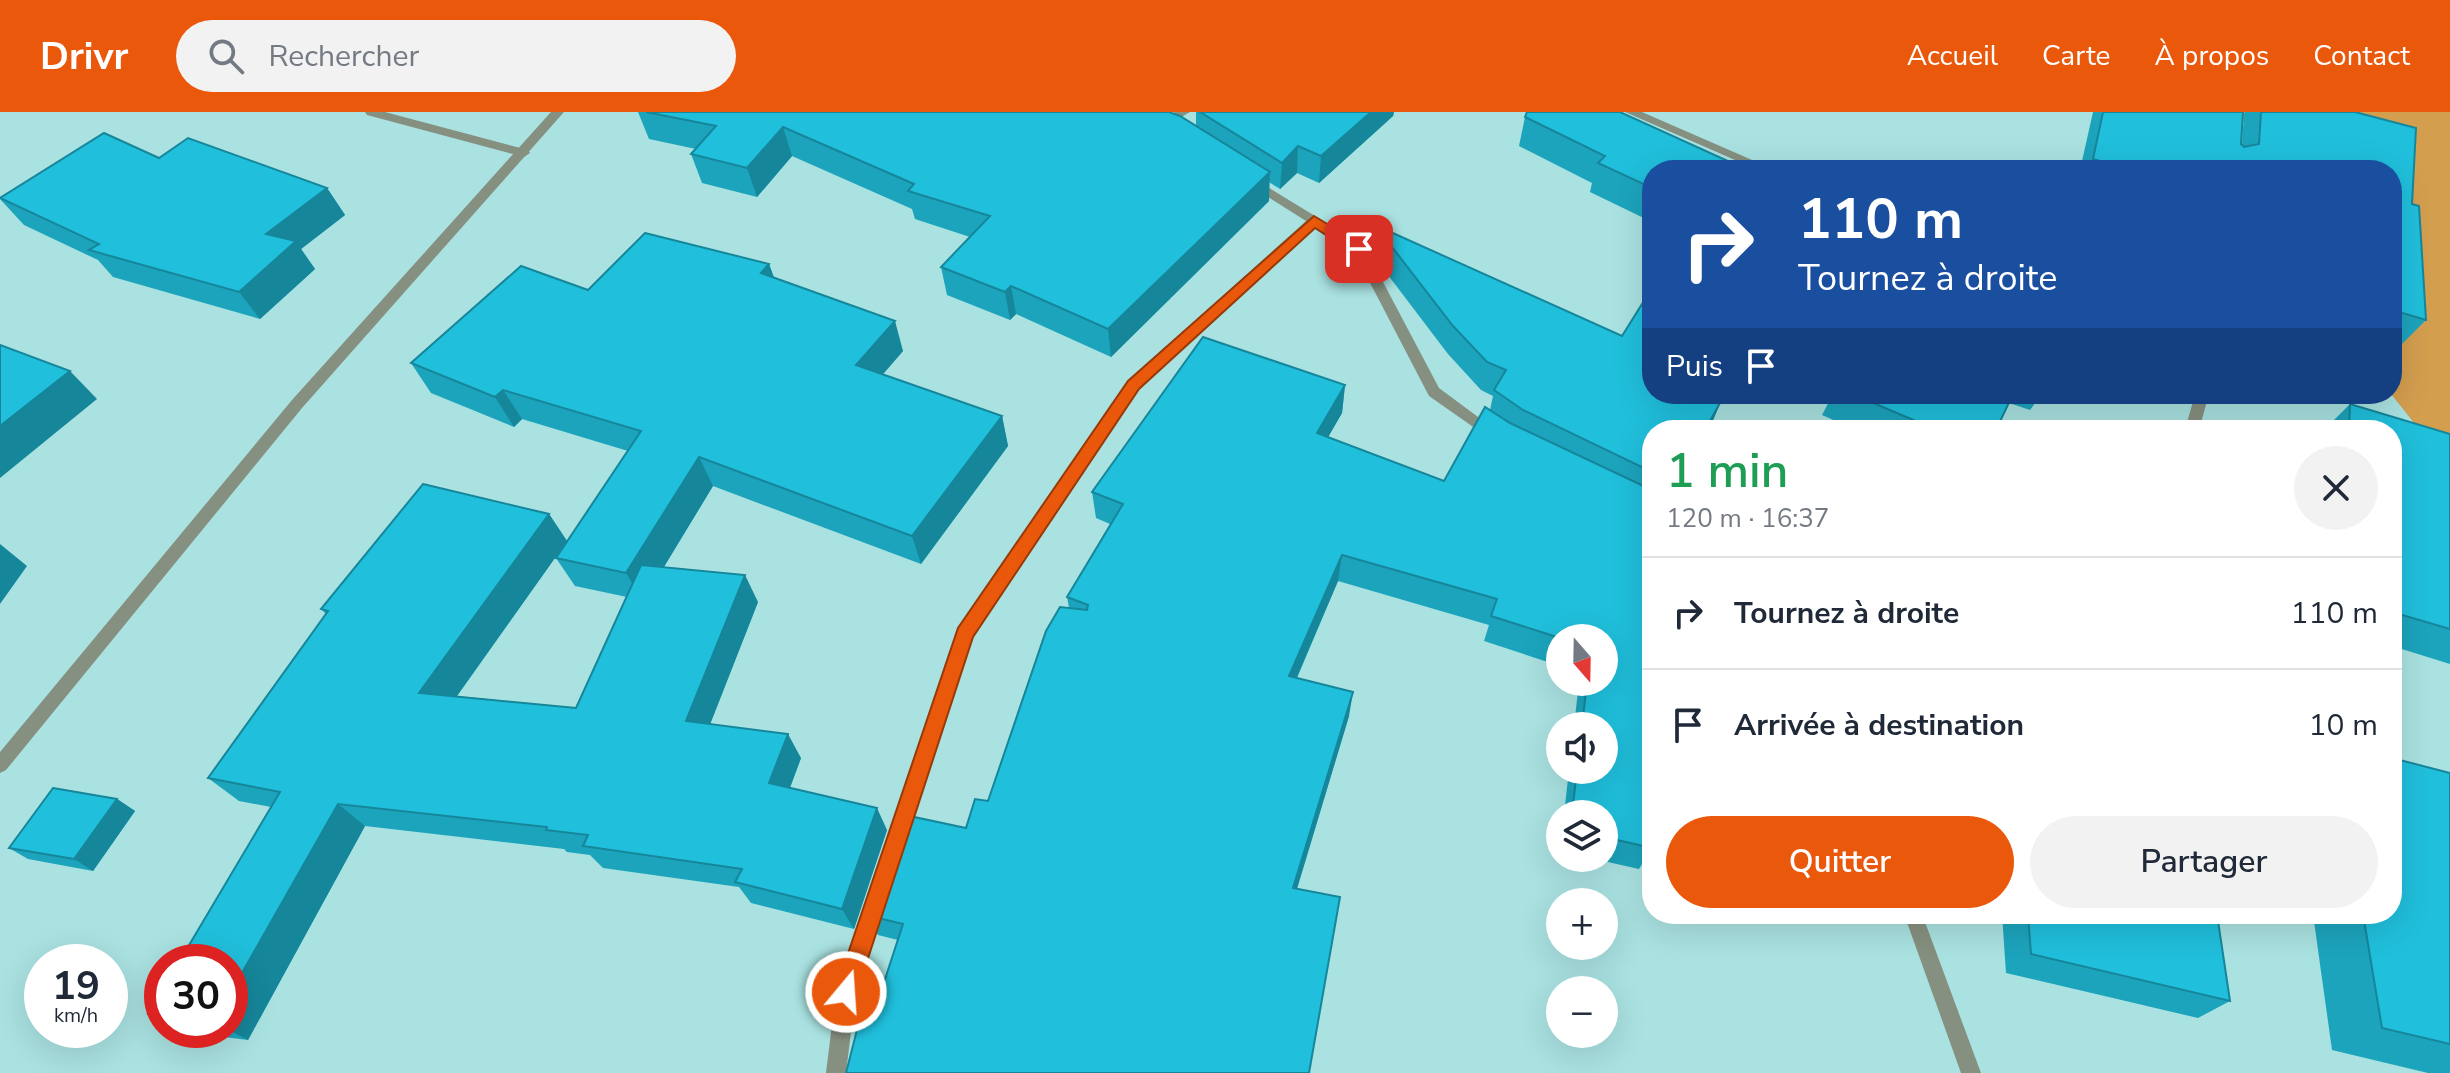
<!DOCTYPE html>
<html lang="fr">
<head>
<meta charset="utf-8">
<style>
	:root { --surface:#fff; --page:#f2f2f3; --text:#1f2937; --muted:#747a83; --line:#e0e1e3; --accent:#ea580c }
	body { margin:0; font-family:"Nunito Sans",sans-serif; background:var(--page); color:var(--text); height:100vh; display:flex; flex-direction:column; font-size:30px; white-space:nowrap }
	* { box-sizing:border-box; margin:0 }
	p { font-size:26px; color:var(--muted) }
	.icon { flex:none; width:44px; height:44px; fill:none; stroke:currentColor; stroke-width:2; stroke-linecap:round; stroke-linejoin:round }
	.map { position:relative; flex:1; overflow:hidden }
	.details { position:absolute; left:1642px; top:308px; width:760px; height:504px; display:flex; flex-direction:column; background:var(--surface); border-radius:32px; box-shadow:0 8px 32px #0002 }
	.details>* { flex:none }
	.banner { position:absolute; left:1642px; top:48px; width:760px; height:244px; border-radius:32px; box-shadow:0 8px 32px #0002; background:#1a4fa0; color:#fff; overflow:hidden }
	.needle { width:52px; rotate:160deg }
	.tools { position:absolute; left:1546px; top:512px; display:grid; gap:16px }
	.tools a { display:grid; place-items:center; width:72px; height:72px; border-radius:50%; background:var(--surface); box-shadow:0 8px 32px #0002; font-size:40px }
	.speed { position:absolute; left:24px; top:832px; display:flex; gap:16px; font-size:40px; font-weight:700; text-align:center }
	.speed>* { display:grid; place-content:center; width:104px; height:104px; border-radius:50%; background:var(--surface); box-shadow:0 8px 32px #0002; line-height:1 }
	.speed small { font-size:20px; font-weight:400 }
	.speed .limit { border:12px solid #d22; background:#fff; color:#111 }
	.pin { position:absolute; display:grid; place-items:center; width:68px; height:68px; color:#fff; margin:-34px; border-radius:16px; box-shadow:0 4px 12px #0006 }
	.me { position:absolute; width:88px; margin:-44px; rotate:18deg; stroke-linejoin:round; filter:drop-shadow(0 0 6px #0008) }
	.turn { display:flex; align-items:center; gap:28px; height:168px; padding:0 24px; font-size:36px }
	.turn .icon { width:104px; height:104px; stroke-width:2.5 }
	.turn b { display:block; font-size:56px; line-height:68px }
	.then { display:flex; align-items:center; height:76px; padding:0 24px; background:#0003; gap:16px; font-size:30px }
	.round { display:grid; place-items:center; flex:none; width:84px; height:84px; border-radius:42px; background:var(--page) }
	.summary { display:flex; align-items:center; justify-content:space-between; height:136px; padding:0 24px }
	h1 { font-size:48px; font-weight:600; line-height:60px; color:#1e9e55 }
	.cta { display:flex; gap:16px; margin-top:auto; padding:16px 24px }
	.cta a { flex:1; height:92px; border-radius:48px; background:var(--accent); color:#fff; font-size:32px; font-weight:600; line-height:92px; text-align:center }
	.cta a+a { background:var(--page); color:var(--text) }
	ul { padding:0; list-style:none }
	li { display:flex; align-items:center; gap:24px; height:112px; padding:0 24px; border-top:2px solid var(--line) }
	li div { flex:1 }
	li b { display:block; font-size:30px }
	li em { font-style:normal }
	header { display:flex; align-items:center; gap:48px; box-sizing:border-box; height:112px; padding:0 40px; background:var(--accent); color:#fff }
	header strong { font-size:38px }
	nav { display:flex; gap:44px; margin-inline-start:auto; font-size:28px }
	.search { width:560px; height:72px; background:var(--page); display:flex; align-items:center; gap:20px; box-sizing:border-box; padding:0 28px; border-radius:44px; color:var(--muted); font-size:30px }
	.map>svg:first-child { display:block }
	.green { fill:#d49e4f }
	.lines { fill:none; stroke-linecap:round; stroke-linejoin:round }
	.minor { fill:#869080; fill-rule:evenodd }
	.tertiary { fill:#869080; fill-rule:evenodd }
	.wall { fill:#1ca4bd }
	.shaded-wall { fill:#16869a }
	.building { fill:#20bfdc; stroke:#16869a; stroke-width:2 }
	.route { fill:#ea580c; stroke:#983908; stroke-width:2 }
</style>
</head>
<body>
<header>
<strong>Drivr</strong>
<div class="search"><svg class="icon" aria-label="search" viewBox="0 0 24 24"><circle cx="10" cy="10" r="6"/><path d="M15 15l6 6"/></svg>Rechercher</div>
<nav><a>Accueil</a><a>Carte</a><a>À propos</a><a>Contact</a></nav>
</header>
<div class="map">
<svg width="2450" height="961" viewBox="0 0 2450 961">
	<rect width="100%" height="100%" fill="#a9e2e1"/>
	<polygon class="green" points="2241,0 2450,0 2450,356 2391,282 2392,58 2372,58 2242,9"/>
	<g class="lines">
		<g class="minor">
			<polygon points="365,0 385,0 528,38 530,41 524,45 367,3"/>
			<polygon points="1124,0 1141,0 1162,7 1175,0 1190,0 1163,16"/>
			<polygon points="1625,0 1642,0 1775,58 1758,58"/>
			<polygon points="1253,66 1364,134 1439,276 1501,322 1499,326 1489,326 1429,284 1354,140 1315,115 1138,277 971,524 908,721 905,727 899,729 893,727 890,721 958,517 1128,269 1306,109 1249,73 1249,67"/>
			<polygon points="2195,282 2209,282 2199,318 2185,318"/>
			<polygon points="876,779 883,782 885,788 856,880 846,961 826,961 836,880 867,788 869,782"/>
			<polygon points="1904,802 1922,802 1981,961 1961,961"/>
		</g>
		<polygon class="tertiary" points="551,0 564,0 302,296 6,658 0,661 0,640 292,288"/>
	</g>
	<g class="wall">
		<polygon points="638,0 1169,0 1196,14 1196,0 1394,0 1393,4 1319,71 1297,61 1280,77 1269,70 1269,89 1111,245 1016,202 1010,208 947,183 941,155 970,125 915,107 912,97 792,44 757,85 702,71 691,42 696,37 649,27"/>
		<polygon points="2093,0 2243,0 2242,33 2244,2 2245,0 2355,0 2416,16 2412,92 2419,94 2426,208 2401,233 2392,231 2392,58 2080,58"/>
		<polygon points="1525,5 1739,54 1737,58 1652,58 1652,110 1590,80 1592,71 1519,34"/>
		<polygon points="159,46 327,76 345,103 301,137 315,157 260,207 113,165 98,148 24,113 0,87"/>
		<polygon points="1375,113 1652,282 1721,289 1709,318 1652,318 1652,736 1639,757 1590,746 1604,746 1604,702 1564,702 1569,658 1604,658 1604,614 1574,614 1579,570 1604,570 1604,526 1560,526 1560,554 1484,529 1489,513 1338,469 1297,566 1349,604 1297,777 872,907 898,828 878,823 866,803 966,716 988,689 1069,496 1067,485 1110,412 1096,406 1092,380 1345,273 1342,301 1328,325 1444,369 1490,298 1493,284 1481,278 1448,242 1372,142"/>
		<polygon points="769,152 774,166 903,239 882,263 1002,304 1008,334 921,452 713,374 664,455 758,490 710,612 801,646 790,676 887,718 854,817 751,791 739,775 603,756 590,743 567,740 564,737 365,714 248,928 184,920 181,918 230,918 271,695 239,689 208,666 326,502 321,497 549,402 567,429 457,584 576,596 627,485 575,474 556,446 628,339 522,307 514,315 431,281 411,251 588,178"/>
		<polygon points="1833,282 2042,282 2030,298 2009,291 1996,318 1856,318 1822,303"/>
		<polygon points="2350,292 2450,322 2450,552 2392,534 2392,318 2324,318"/>
		<polygon points="2450,661 2450,961 2428,961 2332,938 2313,802 2392,802"/>
		<polygon points="117,687 135,699 93,759 28,747 9,736"/>
		<polygon points="2002,802 2217,802 2230,889 2198,906 2006,861"/>
		<polygon points="162,879 162,909 148,902"/>
	</g>
	<g class="shaded-wall">
		<polygon points="1371,0 1394,0 1393,4 1319,71 1321,44"/>
		<polygon points="783,15 792,44 757,85 747,56"/>
		<polygon points="1298,34 1297,61 1280,77 1282,51"/>
		<polygon points="1270,60 1269,89 1111,245 1108,217"/>
		<polygon points="327,76 345,103 301,137 315,157 260,207 239,180 266,122"/>
		<polygon points="769,152 780,182 761,161"/>
		<polygon points="1011,174 1016,202 1010,208 1005,180"/>
		<polygon points="895,209 903,239 865,283 856,253"/>
		<polygon points="70,259 97,287 0,366 0,314"/>
		<polygon points="1345,273 1342,301 1315,348 1317,321"/>
		<polygon points="503,278 522,307 514,315 495,285"/>
		<polygon points="1721,289 1709,318 1705,318"/>
		<polygon points="1002,304 1008,334 921,452 912,424"/>
		<polygon points="699,345 713,374 643,489 626,461"/>
		<polygon points="549,402 567,429 442,605 419,581"/>
		<polygon points="0,432 27,454 0,492"/>
		<polygon points="1342,443 1338,469 1287,588 1289,564"/>
		<polygon points="745,463 758,490 702,633 686,609"/>
		<polygon points="1353,580 1349,604 1291,796 1293,776"/>
		<polygon points="788,622 801,646 783,694 769,671"/>
		<polygon points="117,687 135,699 93,759 74,747"/>
		<polygon points="338,692 365,714 248,928 229,918 230,918 230,882"/>
		<polygon points="877,696 887,718 854,817 842,797"/>
	</g>
	<g class="building">
		<polygon points="646,0 1169,0 1180,4 1270,60 1108,217 1011,174 1005,180 941,155 990,104 908,79 914,72 783,15 747,56 691,42 716,14"/>
		<polygon points="1200,0 1371,0 1321,44 1298,34 1282,51"/>
		<polygon points="1527,0 1620,0 1739,54 1735,58 1652,58 1652,76 1598,51 1605,44 1525,5"/>
		<polygon points="2103,0 2243,0 2241,32 2244,35 2259,32 2261,0 2355,0 2416,16 2412,92 2419,94 2426,208 2392,198 2392,58 2110,58 2111,52 2093,47"/>
		<polygon points="104,21 159,46 188,26 327,76 266,122 296,129 239,180 89,138 99,132 0,86"/>
		<polygon points="1375,113 1622,224 1652,176 1652,282 1704,282 1721,289 1705,318 1652,318 1652,360 1523,298 1494,278 1506,258 1487,250 1453,214"/>
		<polygon points="645,121 769,152 761,161 895,209 856,253 1002,304 912,424 699,345 626,461 556,446 641,319 503,278 495,285 411,251 521,154 588,178"/>
		<polygon points="1203,225 1345,273 1317,321 1444,369 1485,295 1510,311 1652,378 1652,736 1604,725 1604,702 1572,702 1577,658 1604,658 1604,614 1582,614 1587,570 1604,570 1604,526 1560,526 1491,504 1497,487 1342,443 1289,564 1353,580 1293,776 1340,785 1309,961 846,961 860,906 872,907 903,812 866,803 900,702 966,716 975,687 988,689 1046,519 1060,495 1087,498 1088,493 1067,485 1123,392 1092,380"/>
		<polygon points="0,233 70,259 0,314"/>
		<polygon points="1852,282 2013,282 1996,318 1937,318"/>
		<polygon points="2350,292 2450,322 2450,517 2392,500 2392,318 2349,318"/>
		<polygon points="423,372 549,402 419,581 576,596 641,453 745,463 686,609 788,622 769,671 877,696 842,797 735,770 742,757 583,734 588,723 546,718 547,715 338,692 230,882 230,850 179,850 280,680 208,666 328,499 321,497"/>
		<polygon points="2392,646 2450,661 2450,932 2382,916 2363,802 2392,802"/>
		<polygon points="53,676 117,687 74,747 9,736"/>
		<polygon points="2028,802 2217,802 2230,889 2031,842"/>
		<polygon points="162,879 162,904 148,902"/>
	</g>
	<polygon class="route" points="1314,104 1364,134 1364,141 1354,141 1315,116 1139,277 973,525 857,880 854,887 846,891 838,887 835,880 958,516 1128,269"/>
</svg>
<div class="tools">
<a><svg class="needle" viewBox="-14 -14 28 28"><path d="M0-13l5 13h-10z" fill="#e53935"/><path d="M0 13l5-13h-10z" fill="#747a83"/></svg></a>
<a><svg class="icon" aria-label="sound" viewBox="0 0 24 24"><path d="M4 9h4l5-4v14l-5-4H4zM17 9q2 3 0 6"/></svg></a>
<a><svg class="icon" aria-label="layers" viewBox="0 0 24 24"><path d="M12 4l9 5-9 5-9-5zM3 14l9 5 9-5"/></svg></a>
<a>+</a>
<a>−</a>
</div>
<div class="speed"><div>19<small>km/h</small></div><div class="limit">30</div></div>
<div class="pin" style="left:1359px;top:137px;background:#d93025"><svg class="icon" aria-label="arrive" viewBox="0 0 24 24"><path d="M6 21V4h12l-3 4 3 4H6"/></svg></div>
<svg class="me" style="left:846px;top:880px" viewBox="-20 -20 40 40"><circle r="17" fill="#ea580c" stroke="#fff" stroke-width="3"/><path d="M0-11L8 9 0 5-8 9z" fill="#fff"/></svg>
<div class="banner">
<div class="turn"><svg class="icon" aria-label="right" viewBox="0 0 24 24"><path d="M7 20v-9h11M14 6l5 5-5 5"/></svg><div><b>110 m</b>Tournez à droite</div></div>
<div class="then">Puis<svg class="icon" aria-label="arrive" viewBox="0 0 24 24"><path d="M6 21V4h12l-3 4 3 4H6"/></svg></div>
</div>
<section class="details">
<div class="summary"><div><h1>1 min</h1><p>120 m · 16:37</p></div><a class="round"><svg class="icon" aria-label="close" viewBox="0 0 24 24"><path d="M6 6l12 12M18 6L6 18"/></svg></a></div>
<ul>
<li><svg class="icon" aria-label="right" viewBox="0 0 24 24"><path d="M7 20v-9h11M14 6l5 5-5 5"/></svg><div><b>Tournez à droite</b></div><em>110 m</em></li>
<li><svg class="icon" aria-label="arrive" viewBox="0 0 24 24"><path d="M6 21V4h12l-3 4 3 4H6"/></svg><div><b>Arrivée à destination</b></div><em>10 m</em></li>
</ul>
<div class="cta"><a>Quitter</a><a>Partager</a></div>
</section>
</div>
</body>
</html>
